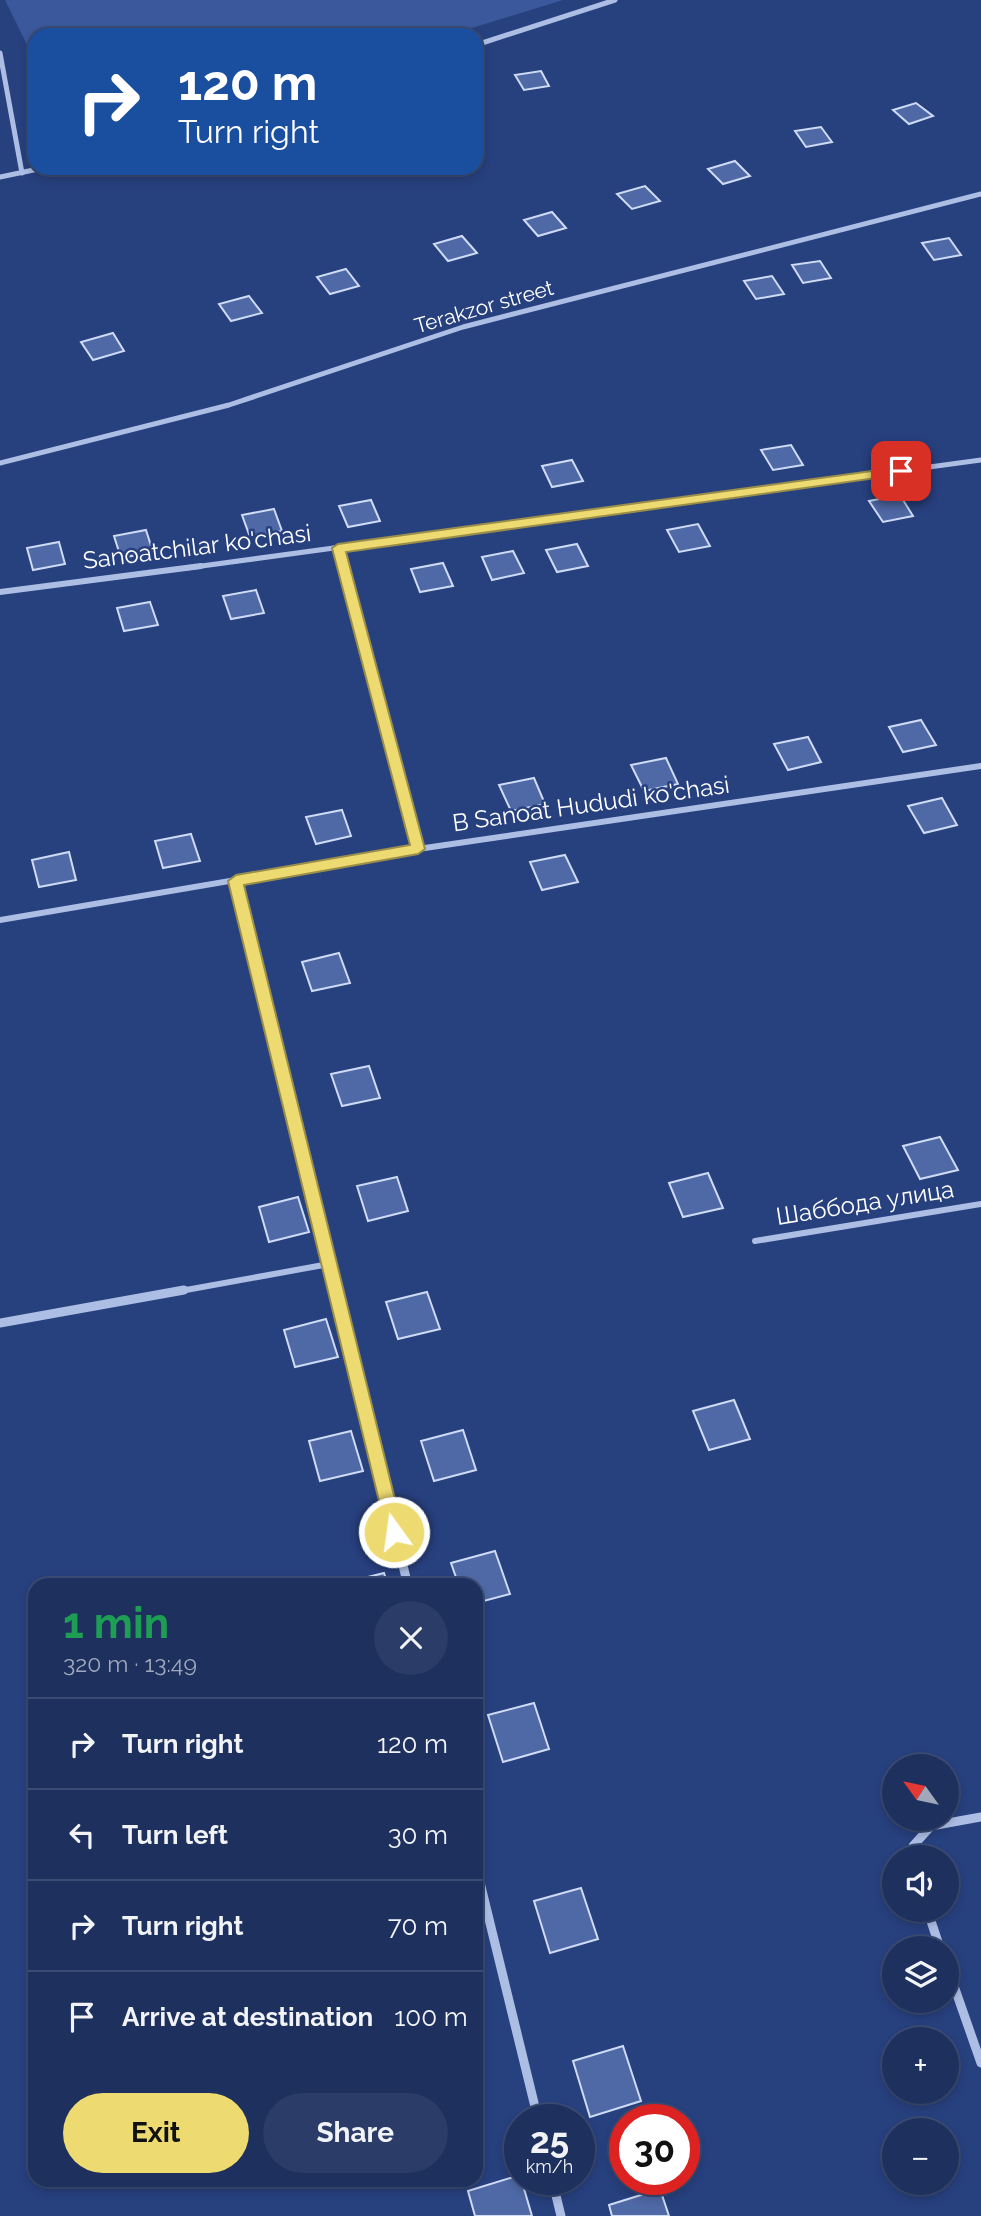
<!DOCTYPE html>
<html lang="en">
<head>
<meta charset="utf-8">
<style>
	:root { --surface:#1d305e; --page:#2a3c67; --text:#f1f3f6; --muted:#a0a9bc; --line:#3b4b73; --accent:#eddb72 }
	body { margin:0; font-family:Raleway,sans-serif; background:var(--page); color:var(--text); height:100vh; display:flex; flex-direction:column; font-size:26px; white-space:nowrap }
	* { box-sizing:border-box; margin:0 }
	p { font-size:23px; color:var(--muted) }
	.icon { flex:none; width:38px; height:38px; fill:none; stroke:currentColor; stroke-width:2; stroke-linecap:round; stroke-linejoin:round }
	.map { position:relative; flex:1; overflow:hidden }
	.sheet { position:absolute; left:28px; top:1578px; width:455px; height:609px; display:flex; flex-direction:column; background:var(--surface); border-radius:21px; box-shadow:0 4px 10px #0003,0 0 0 2px var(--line) }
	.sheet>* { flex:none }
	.hud { position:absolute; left:28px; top:28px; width:455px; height:147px; border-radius:21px; box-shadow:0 4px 10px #0003,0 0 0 2px var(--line); background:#1a4fa0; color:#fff; overflow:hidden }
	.needle { width:46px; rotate:303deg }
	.fabs { position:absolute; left:882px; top:1754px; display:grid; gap:14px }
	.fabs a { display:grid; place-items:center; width:77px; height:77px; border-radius:50%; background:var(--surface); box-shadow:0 4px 10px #0003,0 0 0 2px var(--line); font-size:35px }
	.speed { position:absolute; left:504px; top:2104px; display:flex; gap:14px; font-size:35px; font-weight:700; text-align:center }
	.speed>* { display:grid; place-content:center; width:91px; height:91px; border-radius:50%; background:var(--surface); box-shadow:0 4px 10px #0003,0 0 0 2px var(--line); line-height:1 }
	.speed small { font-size:18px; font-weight:400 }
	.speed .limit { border:10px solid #d22; background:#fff; color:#111 }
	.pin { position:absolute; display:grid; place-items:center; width:60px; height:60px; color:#fff; margin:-30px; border-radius:14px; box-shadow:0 4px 10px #0006 }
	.me { position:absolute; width:77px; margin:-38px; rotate:346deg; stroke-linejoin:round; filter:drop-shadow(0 0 5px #0008) }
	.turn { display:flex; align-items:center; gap:24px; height:147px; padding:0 35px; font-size:32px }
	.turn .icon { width:91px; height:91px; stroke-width:2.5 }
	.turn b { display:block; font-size:49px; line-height:60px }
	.round { display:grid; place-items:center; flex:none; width:74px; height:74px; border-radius:37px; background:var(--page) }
	.headline { display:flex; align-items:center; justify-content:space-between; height:119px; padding:0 35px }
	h1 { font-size:42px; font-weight:700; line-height:52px; color:#1e9e55 }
	.cta { display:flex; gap:14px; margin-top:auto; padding:14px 35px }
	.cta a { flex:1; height:80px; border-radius:42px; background:var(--accent); color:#111; font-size:28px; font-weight:700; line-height:80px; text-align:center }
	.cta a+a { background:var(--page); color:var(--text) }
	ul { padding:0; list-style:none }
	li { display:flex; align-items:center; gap:21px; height:91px; padding:0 35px; border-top:2px solid var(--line) }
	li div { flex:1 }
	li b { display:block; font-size:26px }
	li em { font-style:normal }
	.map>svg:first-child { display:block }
	.green { fill:#3a589b }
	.building { fill:#4f69a6; stroke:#cfdbf4; stroke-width:2 }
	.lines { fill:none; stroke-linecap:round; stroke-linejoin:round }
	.street-far2 { stroke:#adbee5; stroke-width:5 }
	.street-far1 { stroke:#adbee5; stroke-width:6 }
	.street { stroke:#adbee5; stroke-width:9 }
	.route { fill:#eddb72; stroke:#9a8e4a; stroke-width:2 }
	.labels { text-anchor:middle; stroke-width:5; stroke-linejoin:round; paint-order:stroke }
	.far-street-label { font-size:21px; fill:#fff; stroke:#27407e }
	.street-label { font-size:24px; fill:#fff; stroke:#27407e }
</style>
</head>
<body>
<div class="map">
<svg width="981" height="2216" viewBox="0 0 981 2216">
	<rect width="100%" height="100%" fill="#27407e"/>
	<polygon class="green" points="5,0 563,0 449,35 35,35 35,61"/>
	<g class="building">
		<polygon points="541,71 549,86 524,90 515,75"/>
		<polygon points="916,103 933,116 909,124 893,110"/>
		<polygon points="821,127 832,142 806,147 795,131"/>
		<polygon points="735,161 750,176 723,184 708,169"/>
		<polygon points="645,186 660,201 632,209 617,194"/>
		<polygon points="552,212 566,228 538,236 524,220"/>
		<polygon points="462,236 477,253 448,261 434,244"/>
		<polygon points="949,238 961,255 934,260 922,243"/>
		<polygon points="820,261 831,278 803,283 792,265"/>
		<polygon points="346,269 359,286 330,294 317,277"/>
		<polygon points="772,276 784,294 756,299 744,281"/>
		<polygon points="249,296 262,313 231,321 219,304"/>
		<polygon points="113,333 124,351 93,360 81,342"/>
		<polygon points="791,445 803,465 773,470 761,450"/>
		<polygon points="572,460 583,481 552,487 542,466"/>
		<polygon points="900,495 913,516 883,522 869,501"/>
		<polygon points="371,500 380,521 348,527 339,506"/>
		<polygon points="274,509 282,531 250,537 242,515"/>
		<polygon points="698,524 710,546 679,552 667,530"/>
		<polygon points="146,530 153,552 121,558 114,536"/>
		<polygon points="59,542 65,564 33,570 27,548"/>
		<polygon points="577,544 588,566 557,572 546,550"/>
		<polygon points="513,551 524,573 492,580 482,557"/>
		<polygon points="443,563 453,586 420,592 411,569"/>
		<polygon points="256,590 264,613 231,619 223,596"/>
		<polygon points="150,602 158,625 124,631 117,608"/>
		<polygon points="921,720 936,745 903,752 889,727"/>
		<polygon points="808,737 821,762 788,770 774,744"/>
		<polygon points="666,758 678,784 644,791 631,765"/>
		<polygon points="534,778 545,804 511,811 499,785"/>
		<polygon points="942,798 957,825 924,833 908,806"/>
		<polygon points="342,810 351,836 316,844 306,817"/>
		<polygon points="191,834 200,861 163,868 155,841"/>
		<polygon points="69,852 76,880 39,887 32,860"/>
		<polygon points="565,855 578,882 542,890 530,862"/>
		<polygon points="339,953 350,983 312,991 302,962"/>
		<polygon points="369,1066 380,1098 342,1106 331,1074"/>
		<polygon points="940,1137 958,1170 920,1179 903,1146"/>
		<polygon points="708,1173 723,1208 683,1217 669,1183"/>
		<polygon points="397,1177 408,1211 368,1221 357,1186"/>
		<polygon points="298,1197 309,1232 269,1242 259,1207"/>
		<polygon points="427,1292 440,1329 398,1339 386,1302"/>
		<polygon points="326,1319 338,1357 295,1367 284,1330"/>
		<polygon points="734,1400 750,1439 709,1450 693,1411"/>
		<polygon points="463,1430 476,1470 434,1481 421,1441"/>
		<polygon points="351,1431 363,1471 320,1481 309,1441"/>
		<polygon points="495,1551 510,1594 476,1603 476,1586 459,1586 451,1563"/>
		<polygon points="384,1573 388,1586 340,1584"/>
		<polygon points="534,1703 549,1749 503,1762 488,1715"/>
		<polygon points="581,1888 598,1939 550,1953 534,1901"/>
		<polygon points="623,2046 641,2101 590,2117 573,2061"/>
		<polygon points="520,2175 532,2216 475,2216 468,2191"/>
		<polygon points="660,2189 669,2216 612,2216 609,2205"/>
	</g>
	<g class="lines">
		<g class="street-far2">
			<polyline points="476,45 615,0"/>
			<polyline points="0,53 22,173"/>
			<polyline points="0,177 43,168"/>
			<polyline points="0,463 229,405 463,327 981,194"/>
			<polyline points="338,548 343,568"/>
			<polyline points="187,568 981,460"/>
		</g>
		<g class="street-far1">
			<polyline points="343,566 418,849"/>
			<polyline points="0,592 201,566"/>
			<polyline points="236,881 336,1292"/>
			<polyline points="0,920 418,849 981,766"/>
			<polyline points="755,1241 981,1204"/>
			<polyline points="175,1292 329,1264"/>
		</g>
		<g class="street">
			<polyline points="336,1290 408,1586"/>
			<polyline points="0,1323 184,1290"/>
			<polyline points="913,1857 913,1846 931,1826 981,1817"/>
			<polyline points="476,1866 538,2119"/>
			<polyline points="927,1909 940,1948"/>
			<polyline points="947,1966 981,2063"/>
			<polyline points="552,2179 561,2216"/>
		</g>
	</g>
	<polygon class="route" points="901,467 905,468 905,474 346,552 425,849 418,854 244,885 403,1532 401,1538 394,1540 388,1538 228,881 236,875 410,845 332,548 338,544"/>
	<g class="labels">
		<g class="far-street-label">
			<text transform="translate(484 307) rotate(-16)" y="7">Terakzor street</text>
		</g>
		<g class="street-label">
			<text transform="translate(197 547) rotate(-7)" y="8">Sanoatchilar ko'chasi</text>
			<text transform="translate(591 804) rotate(-8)" y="8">B Sanoat Hududi ko'chasi</text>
			<text transform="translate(865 1203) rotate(-9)" y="8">Шаббода улица</text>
		</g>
	</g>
</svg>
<div class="fabs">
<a><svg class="needle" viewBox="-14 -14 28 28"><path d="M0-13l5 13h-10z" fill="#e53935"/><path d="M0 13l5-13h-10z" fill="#a0a9bc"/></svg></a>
<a><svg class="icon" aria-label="sound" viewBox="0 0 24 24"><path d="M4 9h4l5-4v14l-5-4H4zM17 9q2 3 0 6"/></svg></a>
<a><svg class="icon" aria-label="layers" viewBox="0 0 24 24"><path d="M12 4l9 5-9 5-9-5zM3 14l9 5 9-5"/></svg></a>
<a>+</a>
<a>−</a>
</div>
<div class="speed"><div>25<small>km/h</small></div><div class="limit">30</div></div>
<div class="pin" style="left:901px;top:471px;background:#d93025"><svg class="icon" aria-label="arrive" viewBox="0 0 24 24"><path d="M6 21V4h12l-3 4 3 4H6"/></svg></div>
<svg class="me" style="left:394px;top:1532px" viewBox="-20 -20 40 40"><circle r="17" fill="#eddb72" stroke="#fff" stroke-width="3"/><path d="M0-11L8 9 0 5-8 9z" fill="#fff"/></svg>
<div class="hud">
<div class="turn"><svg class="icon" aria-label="right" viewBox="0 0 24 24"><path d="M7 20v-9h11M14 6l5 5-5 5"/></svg><div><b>120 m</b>Turn right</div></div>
</div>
<section class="sheet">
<div class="headline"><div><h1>1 min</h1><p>320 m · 13:49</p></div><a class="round"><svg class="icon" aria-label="close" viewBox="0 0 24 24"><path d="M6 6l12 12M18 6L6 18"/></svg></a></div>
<ul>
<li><svg class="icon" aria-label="right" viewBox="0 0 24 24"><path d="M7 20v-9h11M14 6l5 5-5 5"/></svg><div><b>Turn right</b></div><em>120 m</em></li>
<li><svg class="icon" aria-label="left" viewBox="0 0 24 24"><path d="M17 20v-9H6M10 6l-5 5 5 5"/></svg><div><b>Turn left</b></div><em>30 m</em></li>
<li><svg class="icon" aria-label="right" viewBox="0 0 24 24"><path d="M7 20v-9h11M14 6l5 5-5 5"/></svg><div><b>Turn right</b></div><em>70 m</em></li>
<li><svg class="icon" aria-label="arrive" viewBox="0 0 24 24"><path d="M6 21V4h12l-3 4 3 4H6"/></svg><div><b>Arrive at destination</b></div><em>100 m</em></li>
</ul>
<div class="cta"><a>Exit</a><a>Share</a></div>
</section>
</div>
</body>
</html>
